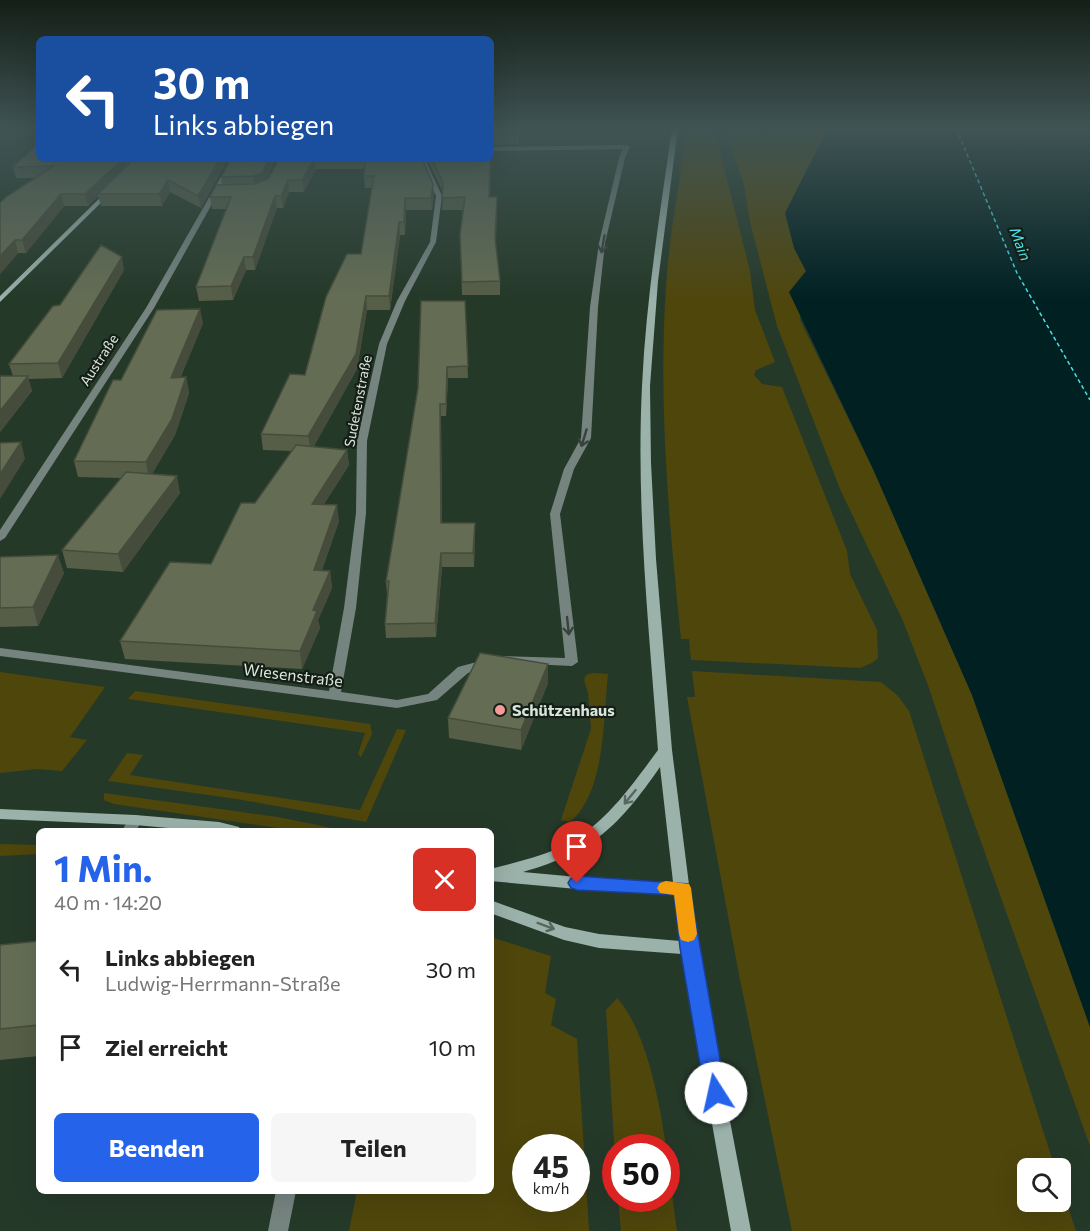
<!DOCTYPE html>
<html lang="de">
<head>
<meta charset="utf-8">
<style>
	:root { --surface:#fff; --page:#f6f6f6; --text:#222; --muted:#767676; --accent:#2563eb }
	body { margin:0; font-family:Commissioner,sans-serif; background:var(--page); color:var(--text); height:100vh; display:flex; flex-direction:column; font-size:22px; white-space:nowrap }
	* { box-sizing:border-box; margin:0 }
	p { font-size:20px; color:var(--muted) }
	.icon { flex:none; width:33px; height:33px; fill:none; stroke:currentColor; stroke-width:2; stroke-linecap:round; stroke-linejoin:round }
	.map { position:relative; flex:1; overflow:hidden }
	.sheet { position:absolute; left:36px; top:828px; width:458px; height:366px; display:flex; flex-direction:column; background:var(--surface); border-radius:9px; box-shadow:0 6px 24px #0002 }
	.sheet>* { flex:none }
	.guide { position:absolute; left:36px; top:36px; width:458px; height:126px; border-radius:9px; box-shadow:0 6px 24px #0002; background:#1a4fa0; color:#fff; overflow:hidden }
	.tools { position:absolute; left:1017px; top:1158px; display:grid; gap:12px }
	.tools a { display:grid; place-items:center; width:54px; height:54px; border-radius:9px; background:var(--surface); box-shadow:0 6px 24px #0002; font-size:30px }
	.speed { position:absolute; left:512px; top:1134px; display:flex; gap:12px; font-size:30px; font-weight:700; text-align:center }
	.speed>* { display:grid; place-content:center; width:78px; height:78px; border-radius:50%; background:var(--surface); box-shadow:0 6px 24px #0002; line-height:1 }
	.speed small { font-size:15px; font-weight:400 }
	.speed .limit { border:9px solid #d22; background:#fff; color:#111 }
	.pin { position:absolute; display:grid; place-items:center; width:51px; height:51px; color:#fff; margin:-62px -26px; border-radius:50% 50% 50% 0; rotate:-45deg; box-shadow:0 0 6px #0007 }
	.pin .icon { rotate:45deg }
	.me { position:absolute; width:66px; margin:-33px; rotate:350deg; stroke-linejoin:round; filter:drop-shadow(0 0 4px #0008) }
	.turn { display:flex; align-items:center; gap:21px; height:126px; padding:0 18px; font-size:27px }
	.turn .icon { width:78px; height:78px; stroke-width:2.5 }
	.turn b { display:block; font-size:42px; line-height:51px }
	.round { display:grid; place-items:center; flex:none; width:63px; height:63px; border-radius:9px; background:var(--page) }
	.overview { display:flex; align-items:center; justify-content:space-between; height:102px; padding:0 18px }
	h1 { font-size:36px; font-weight:700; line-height:45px; color:var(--accent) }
	.cta { display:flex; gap:12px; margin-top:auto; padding:12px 18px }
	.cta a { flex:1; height:69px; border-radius:9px; background:var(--accent); color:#fff; font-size:24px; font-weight:700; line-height:69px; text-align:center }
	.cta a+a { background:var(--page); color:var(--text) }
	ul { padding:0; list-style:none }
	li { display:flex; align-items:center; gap:18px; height:78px; padding:0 18px }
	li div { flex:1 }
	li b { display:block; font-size:22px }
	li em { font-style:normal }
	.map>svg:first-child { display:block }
	.green { fill:#4f460c; fill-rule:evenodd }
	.water { fill:#002022 }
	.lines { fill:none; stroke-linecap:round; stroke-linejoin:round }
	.ferry { stroke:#4ae2ea; stroke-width:1.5; stroke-dasharray:4 3; stroke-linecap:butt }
	.lane { fill:#768480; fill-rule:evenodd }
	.street { fill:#768480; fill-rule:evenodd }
	.secondary { fill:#9bb2ab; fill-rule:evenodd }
	.wall { fill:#565e48 }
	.shaded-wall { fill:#464c3b }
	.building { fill:#646d54; stroke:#464c3b; stroke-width:1.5 }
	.oneway { stroke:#37423b }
	.oneway2 { stroke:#586860 }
	.route { fill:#2563eb; stroke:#184099; stroke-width:1.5 }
	.slow { fill:#f59e0b }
	.poi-dot { fill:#f59b97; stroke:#151e16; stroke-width:2 }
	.labels { text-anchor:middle; stroke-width:4.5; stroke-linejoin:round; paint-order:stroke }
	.far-street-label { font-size:14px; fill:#d9e6db; stroke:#151e16 }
	.far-water-label { font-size:15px; font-style:italic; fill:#4ae2ea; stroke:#151e16 }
	.street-label { font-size:16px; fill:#d9e6db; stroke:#151e16 }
	.poi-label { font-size:16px; font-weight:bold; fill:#d9e6db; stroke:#151e16; text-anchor:start }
</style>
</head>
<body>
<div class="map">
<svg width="1090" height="1231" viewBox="0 0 1090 1231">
	<rect width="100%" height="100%" fill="#253929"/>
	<g class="green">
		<path d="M 686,128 L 714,128 L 750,271 L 755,310 L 775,362 L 756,370 L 754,375 L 762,384 L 782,387 L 847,551 L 850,574 L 877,630 L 878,658 L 872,663 L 860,668 L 691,660 L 689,639 L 681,639 C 669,522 658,404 666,287 C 669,233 681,181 686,128 Z"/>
		<polygon points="727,128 828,128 822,142 794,248 806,271 800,320 873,469 972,695 1090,1027 1090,1146 966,800 929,688 903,621 840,489 777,326 750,222 744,185 727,137"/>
		<polygon points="692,671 881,682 898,696 909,711 1055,1168 1028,1168 1028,1202 1060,1202 1061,1185 1076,1231 792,1231 740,980 687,697 695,697"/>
		<polygon points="0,672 105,687 70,737 87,740 62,771 37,769 0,773"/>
		<path d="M 593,673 L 608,674 C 603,718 606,792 570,822 L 561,820 L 591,729 L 588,693 L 584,680 L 586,675 Z"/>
		<polygon points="135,691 370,724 372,734 361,757 358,754 365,733 128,699"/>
		<polygon points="397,729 406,730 366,822 237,799 108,781 127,753 143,755 130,775 360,810"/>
		<polygon points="104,793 278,817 347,831 299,831 114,804 104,800"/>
		<polygon points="0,844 39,845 39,854 0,856"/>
		<path d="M 491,937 L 551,956 L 545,993 L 556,999 L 551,1025 L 577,1039 L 589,1231 L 349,1231 L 357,1191 L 490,1191 ZM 525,1148 L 576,1148 L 576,1198 L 525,1198 Z"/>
		<path d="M 617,998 C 647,1031 660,1104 666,1147 L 615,1148 L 615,1158 L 606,1010 Z"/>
		<polygon points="666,1149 677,1231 621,1231 618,1199 666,1198"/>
	</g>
	<polygon class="water" points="828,128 1090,128 1090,1027 972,695 873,469 789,292 806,271 794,248 785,213"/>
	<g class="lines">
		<polyline class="ferry" points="956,128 1017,273 1090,400"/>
		<g class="lane">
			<polygon points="135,815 140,816 142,820 136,831 122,831 130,816"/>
			<polygon points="276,1191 296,1191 288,1231 268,1231"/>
		</g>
		<g class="street">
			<polygon points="627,145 630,147 625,158 605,243 598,307 591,438 574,469 560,514 578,662 572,666 508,663 504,662 502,659 504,656 565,658 550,514 564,469 581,438 590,307 599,243 619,158 623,149 490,151 490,147"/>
			<polygon points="231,159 237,159 154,308 5,538 0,541 0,530 146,308"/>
			<polygon points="419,159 425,159 442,196 436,242 405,301 387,344 367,441 366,513 356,608 341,692 397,700 428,694 458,667 488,659 492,660 494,663 492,666 468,673 437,700 397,708 0,656 0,648 329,691 344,608 356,513 357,441 379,344 397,301 430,242 436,196"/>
		</g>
		<g class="secondary">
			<path d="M 672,128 L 678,128 L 658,281 L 650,386 L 651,463 L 656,559 L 672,750 L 697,948 L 751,1231 L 731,1231 L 682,954 L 599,948 L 564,940 L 490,913 L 490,900 L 565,927 L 599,934 L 680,941 L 675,894 L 599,891 L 490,881 L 490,869 C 513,863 536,858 557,849 C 602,829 630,788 658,750 C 649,629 636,507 642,386 C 646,299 660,214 672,128 ZM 660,767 L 673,882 L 599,879 L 523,872 C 593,852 619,826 660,767 Z"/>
			<polygon points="109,189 114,190 0,302 0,296"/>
			<polygon points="0,809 135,815 219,822 239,827 241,831 202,831 135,825 0,819"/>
		</g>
	</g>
	<g class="wall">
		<polygon points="490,128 519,128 519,144 491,145 490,197 497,197 496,244 500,281 500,295 462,295 460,235 463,210 442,210 443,192 427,159 490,159"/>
		<polygon points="39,159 228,159 201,208 170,192 162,206 101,206 98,196 88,206 64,206 26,253 18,253 0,274 0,203 36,178 16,178 13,167"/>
		<polygon points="231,159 276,159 266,180 268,179 279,159 422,159 434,196 432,210 406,210 405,235 400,235 390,310 367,310 357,369 313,447 347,450 349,465 324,504 339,521 322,570 330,571 332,588 318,620 320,628 302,669 125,659 120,641 211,564 292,451 263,450 261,434 305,375 361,254 372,188 365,188 364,176 365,169 316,169 304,192 289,192 283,208 277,208 255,270 246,270 233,300 199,301 196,287 226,209 212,209 210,197 222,185 221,177"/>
		<polygon points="124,270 62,378 28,379 32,391 0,432 0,376 13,376 9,364 60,305"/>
		<polygon points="465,301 468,378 448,378 446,416 441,416 442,523 475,523 475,536 474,567 442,567 436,637 386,638 385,624 387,595 386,582"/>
		<polygon points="203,323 180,378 186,377 189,393 175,435 152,474 180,493 123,572 67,568 62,550 121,478 78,477 74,461 121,380"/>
		<polygon points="0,557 64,573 38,626 0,627"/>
		<polygon points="548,683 521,750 449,738 448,718"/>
		<polygon points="39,941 39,1056 0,1060 0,945"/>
	</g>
	<g class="shaded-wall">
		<polygon points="123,159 137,159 98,194 98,196 88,206 85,194"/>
		<polygon points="220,159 228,159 201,208 198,196"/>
		<polygon points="269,159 276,159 263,185 255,188 253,176"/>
		<polygon points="314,159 316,169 304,192 302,180"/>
		<polygon points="168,180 170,192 162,206 159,194"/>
		<polygon points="288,180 289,192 283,208 281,196"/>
		<polygon points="433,184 434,196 432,210 431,198"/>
		<polygon points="61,194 64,206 26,253 22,240"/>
		<polygon points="275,196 277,208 255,270 253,257"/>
		<polygon points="405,198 406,210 405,235 404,222"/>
		<polygon points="399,222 400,235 390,310 389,296"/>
		<polygon points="15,240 18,253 0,274 0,256"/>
		<polygon points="122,257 124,270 62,378 58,363"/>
		<polygon points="244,257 246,270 233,300 231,286"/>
		<polygon points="366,296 367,310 357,369 311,452 308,436"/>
		<polygon points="200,309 203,323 174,394 171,378"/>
		<polygon points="447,367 448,378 446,416 446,404"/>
		<polygon points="28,376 32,391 0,432 0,411"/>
		<polygon points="186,377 189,393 175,435 149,479 146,462"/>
		<polygon points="440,404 441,416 442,536 441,523"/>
		<polygon points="21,442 25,459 0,499 0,474"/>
		<polygon points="347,450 349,465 314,520 312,504"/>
		<polygon points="177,476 180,493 123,572 118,554"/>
		<polygon points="337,505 339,521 316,587 314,570"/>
		<polygon points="475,523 475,536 474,567 473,553"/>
		<polygon points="441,553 442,567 436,637 435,623"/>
		<polygon points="58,555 64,573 38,626 33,607"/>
		<polygon points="330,571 332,588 318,620 320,628 302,669 300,651 313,610"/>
		<polygon points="548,664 548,683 521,750 521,730"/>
	</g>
	<g class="building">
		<rect x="490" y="128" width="29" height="6"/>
		<polygon points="39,143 39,159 123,159 85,194 61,194 22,240 15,240 0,256 0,203 6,197 54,166 13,167"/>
		<polygon points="134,159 220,159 198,196 168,180 159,194 98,194"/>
		<polygon points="231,159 269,159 262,173 253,176 221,177"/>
		<polygon points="279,159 314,159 302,180 288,180 281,196 275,196 253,257 244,257 231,286 196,287 231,197 210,197 216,185 254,184 268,179"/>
		<polygon points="366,159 422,159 433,184 431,198 405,198 404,222 399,222 389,296 366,296 356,354 308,436 261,434 290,374 305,375 326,297 347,254 361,254 374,176 364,176"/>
		<polygon points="432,159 490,159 489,197 497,197 495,238 500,281 462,282 460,235 465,197 442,198 443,183"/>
		<polygon points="101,245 122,257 58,363 9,364 53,306 60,305"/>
		<polygon points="421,301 465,301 468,366 447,367 446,404 440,404 441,523 475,523 473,553 441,553 435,623 385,624 389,581 386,582 418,388"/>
		<polygon points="200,309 171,378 186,377 172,419 146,462 74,461 113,380 121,380 157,310"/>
		<polygon points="0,376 28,376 0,411"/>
		<polygon points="21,442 0,474 0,443"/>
		<polygon points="296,445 347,450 312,504 337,505 314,570 330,571 313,610 317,611 300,651 120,641 170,562 211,564 241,503 255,503"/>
		<polygon points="126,472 177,476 118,554 62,550"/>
		<polygon points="58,555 33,607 0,608 0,557"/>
		<polygon points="480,653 548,664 521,730 448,718"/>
		<polygon points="39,941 39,1025 0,1029 0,945"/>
	</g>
	<defs><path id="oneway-shaft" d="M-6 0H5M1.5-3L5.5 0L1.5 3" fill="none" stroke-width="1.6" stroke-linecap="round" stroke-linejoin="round" transform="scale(1.5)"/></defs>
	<g class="oneway">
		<use href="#oneway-shaft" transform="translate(603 244) rotate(100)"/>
		<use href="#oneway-shaft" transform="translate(584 438) rotate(107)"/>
		<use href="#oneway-shaft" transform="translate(568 626) rotate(84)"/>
	</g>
	<g class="oneway2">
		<use href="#oneway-shaft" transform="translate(630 797) rotate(129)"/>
		<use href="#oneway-shaft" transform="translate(546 926) rotate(20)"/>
	</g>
	<linearGradient id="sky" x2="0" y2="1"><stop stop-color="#141f17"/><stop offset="0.43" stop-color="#405454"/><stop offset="1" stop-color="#405454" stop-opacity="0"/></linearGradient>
	<rect width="1090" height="300" fill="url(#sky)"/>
	<polygon class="route" points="577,876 689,884 726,1093 723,1100 716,1103 708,1100 705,1093 680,948 674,895 577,890 571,888 568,883 571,878"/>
	<polygon class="slow" points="666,881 689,884 691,888 697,934 694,940 688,942 681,940 679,934 674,895 660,893 657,888 660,883"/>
	<circle class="poi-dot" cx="500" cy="710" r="6"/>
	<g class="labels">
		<g class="far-street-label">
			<text transform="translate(99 360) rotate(-57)" y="5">Austraße</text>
			<text transform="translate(358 401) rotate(-79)" y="5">Sudetenstraße</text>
		</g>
		<g class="far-water-label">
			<text transform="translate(1020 244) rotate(69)" y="5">Main</text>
		</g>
		<g class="street-label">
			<text transform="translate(293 675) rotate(7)" y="6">Wiesenstraße</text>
		</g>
		<g class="poi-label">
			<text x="512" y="716">Schützenhaus</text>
		</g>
	</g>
</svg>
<div class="tools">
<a><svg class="icon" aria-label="search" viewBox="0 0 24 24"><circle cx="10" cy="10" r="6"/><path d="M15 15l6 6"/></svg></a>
</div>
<div class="speed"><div>45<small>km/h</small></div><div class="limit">50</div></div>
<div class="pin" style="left:577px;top:883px;background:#d93025"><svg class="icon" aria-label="arrive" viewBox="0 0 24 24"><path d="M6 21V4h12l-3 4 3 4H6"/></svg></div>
<svg class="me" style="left:716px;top:1093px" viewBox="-20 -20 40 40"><circle r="19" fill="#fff"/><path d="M0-13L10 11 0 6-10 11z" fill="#2563eb"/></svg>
<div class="guide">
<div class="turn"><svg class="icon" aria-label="left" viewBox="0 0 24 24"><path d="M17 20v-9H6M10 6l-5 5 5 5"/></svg><div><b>30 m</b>Links abbiegen</div></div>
</div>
<section class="sheet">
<div class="overview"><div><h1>1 Min.</h1><p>40 m · 14:20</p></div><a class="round" style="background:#d93025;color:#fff"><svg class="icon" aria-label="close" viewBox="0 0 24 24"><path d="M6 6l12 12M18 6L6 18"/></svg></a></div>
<ul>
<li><svg class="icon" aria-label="left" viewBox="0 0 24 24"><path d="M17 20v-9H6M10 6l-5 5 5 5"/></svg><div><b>Links abbiegen</b><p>Ludwig-Herrmann-Straße</p></div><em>30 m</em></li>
<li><svg class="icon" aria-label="arrive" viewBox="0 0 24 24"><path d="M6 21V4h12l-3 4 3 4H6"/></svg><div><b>Ziel erreicht</b></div><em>10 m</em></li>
</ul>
<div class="cta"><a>Beenden</a><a>Teilen</a></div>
</section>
</div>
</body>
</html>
